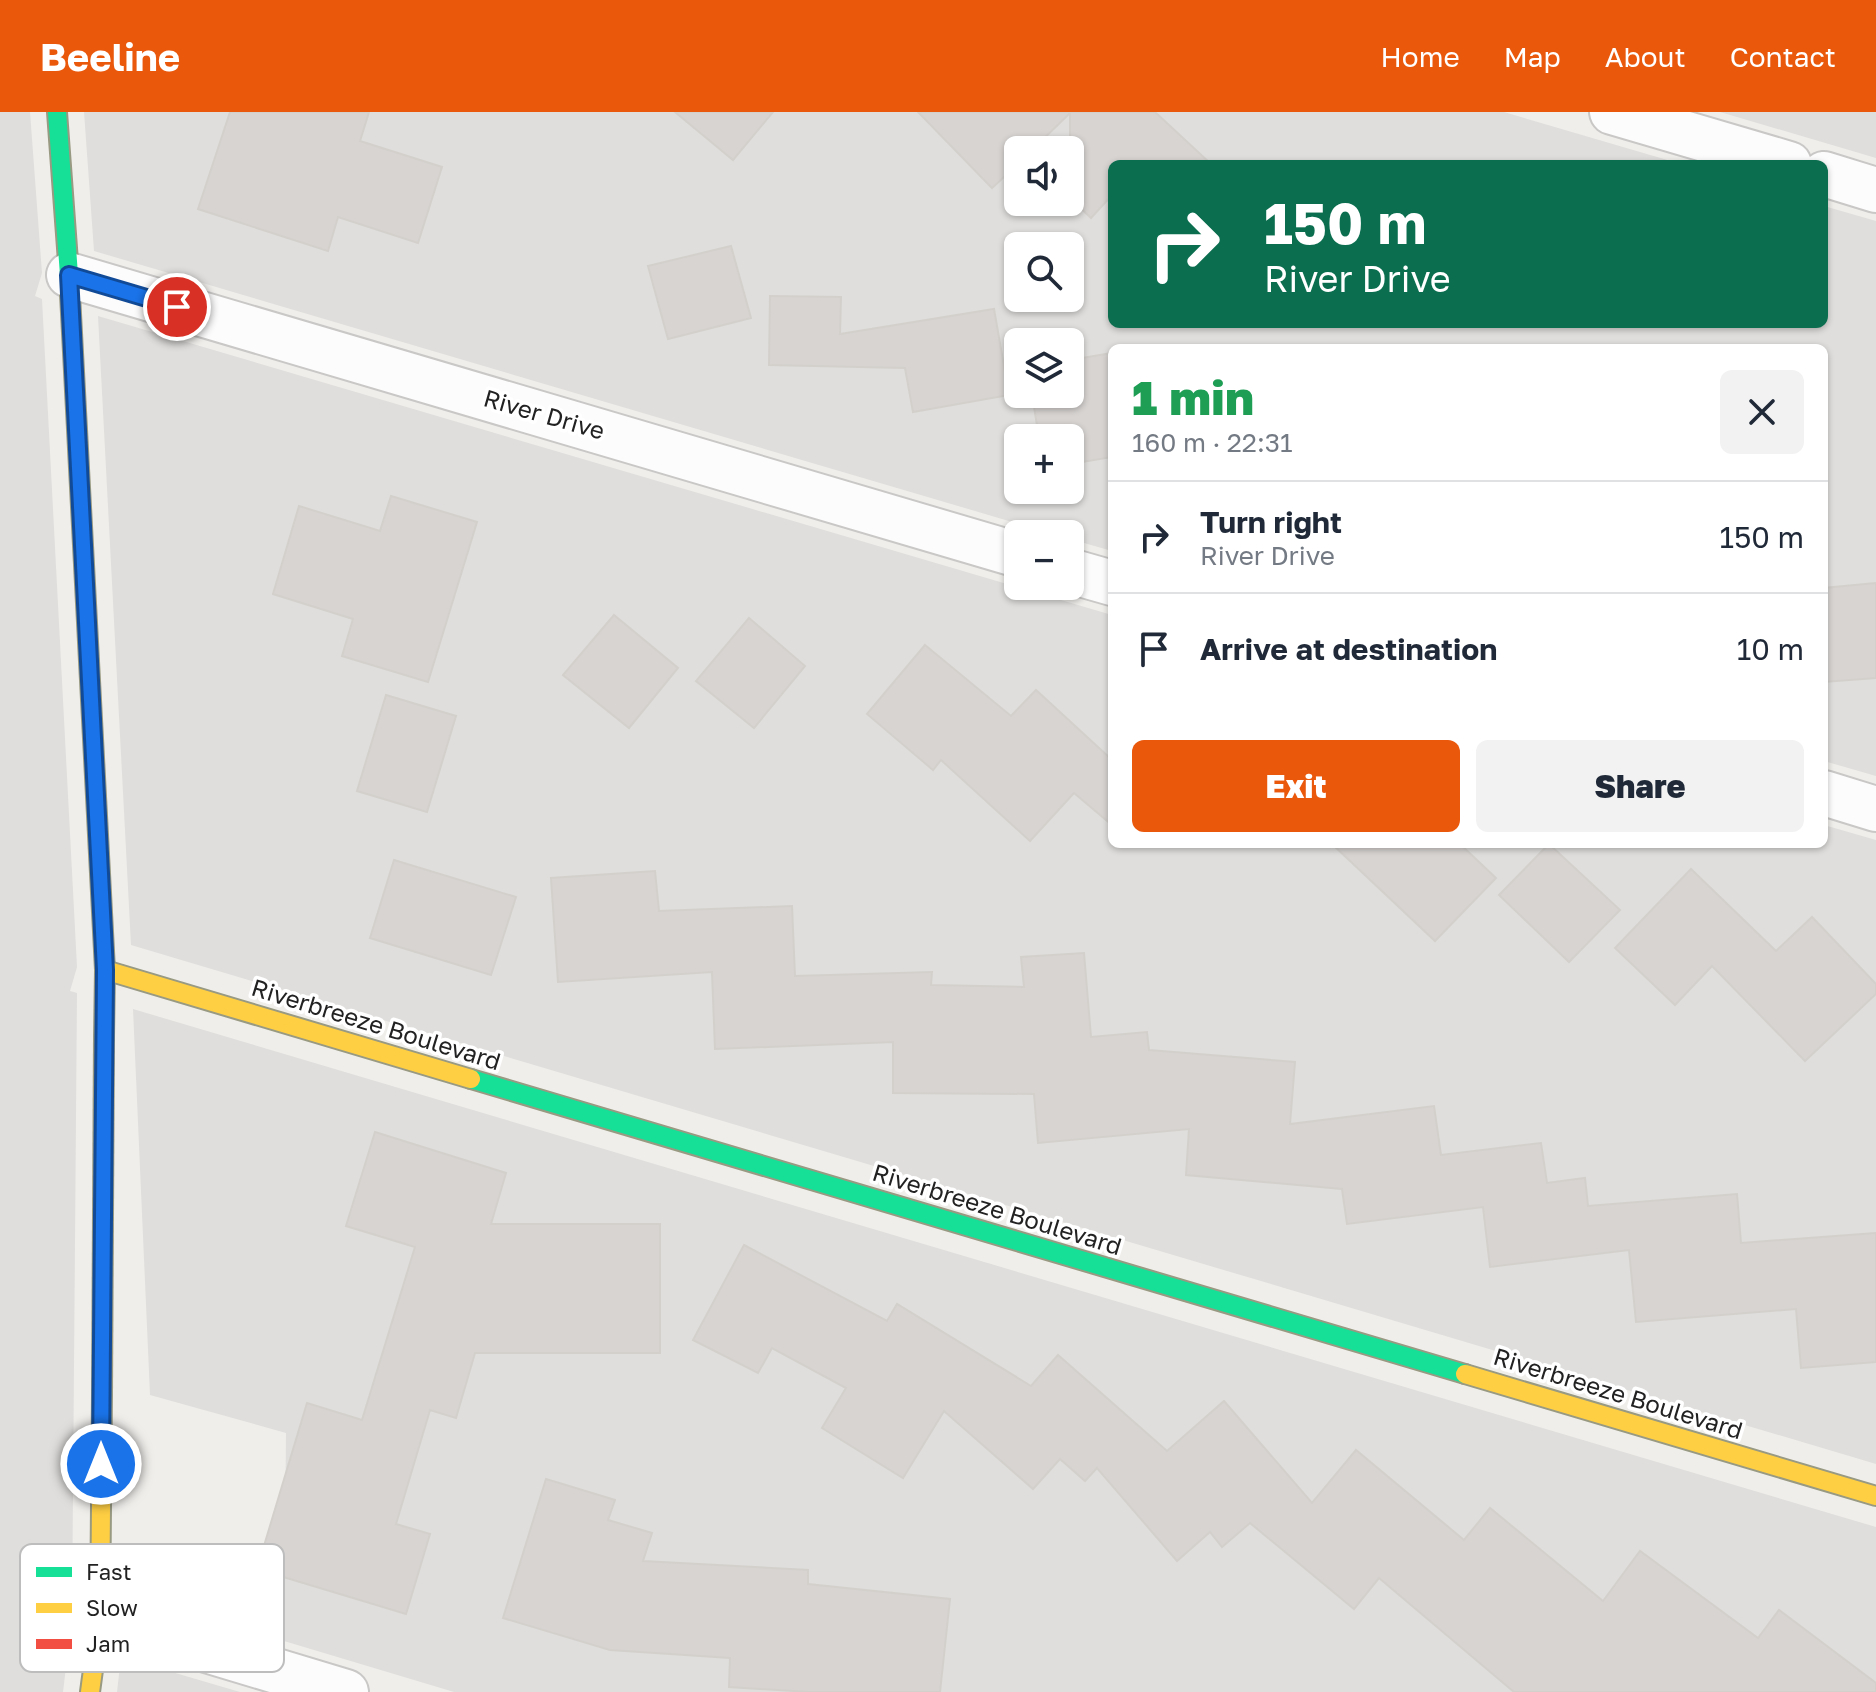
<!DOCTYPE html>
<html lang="en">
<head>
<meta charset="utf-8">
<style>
	:root { --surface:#fff; --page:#f2f2f3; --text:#1f2937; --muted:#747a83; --line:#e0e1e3; --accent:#ea580c }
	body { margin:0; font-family:"Golos Text",sans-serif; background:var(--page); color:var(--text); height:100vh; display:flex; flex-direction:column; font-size:30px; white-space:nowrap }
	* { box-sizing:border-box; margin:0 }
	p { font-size:26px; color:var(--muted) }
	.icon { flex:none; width:44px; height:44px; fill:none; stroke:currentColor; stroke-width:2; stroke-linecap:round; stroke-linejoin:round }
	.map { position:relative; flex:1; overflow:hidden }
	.drawer { position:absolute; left:1108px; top:232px; width:720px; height:504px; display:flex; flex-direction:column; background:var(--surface); border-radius:12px; box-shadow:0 2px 6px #0004 }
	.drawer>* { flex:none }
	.hud { position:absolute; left:1108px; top:48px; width:720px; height:168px; border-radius:12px; box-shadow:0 2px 6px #0004; background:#0b6e4f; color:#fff; overflow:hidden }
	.tools { position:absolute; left:1004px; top:24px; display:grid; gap:16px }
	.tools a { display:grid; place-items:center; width:80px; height:80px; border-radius:12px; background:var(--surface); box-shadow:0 2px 6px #0004; font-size:40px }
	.pin { position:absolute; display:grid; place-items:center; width:68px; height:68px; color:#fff; margin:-34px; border:4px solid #fff; border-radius:50%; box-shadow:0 2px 8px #0007 }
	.me { position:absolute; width:88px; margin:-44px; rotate:0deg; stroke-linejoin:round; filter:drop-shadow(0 0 6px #0008) }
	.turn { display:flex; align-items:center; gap:28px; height:168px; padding:0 24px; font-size:36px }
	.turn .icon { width:104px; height:104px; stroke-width:2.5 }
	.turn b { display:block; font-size:56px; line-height:68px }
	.round { display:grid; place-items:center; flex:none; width:84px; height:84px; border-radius:12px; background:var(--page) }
	.headline { display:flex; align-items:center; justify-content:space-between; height:136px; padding:0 24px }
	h1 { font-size:48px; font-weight:800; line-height:60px; color:#1e9e55 }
	.action { display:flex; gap:16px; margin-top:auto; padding:16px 24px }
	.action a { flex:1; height:92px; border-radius:12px; background:var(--accent); color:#fff; font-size:32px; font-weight:800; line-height:92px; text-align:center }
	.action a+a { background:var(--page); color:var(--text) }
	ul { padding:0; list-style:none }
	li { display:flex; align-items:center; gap:24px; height:112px; padding:0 24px; border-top:2px solid var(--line) }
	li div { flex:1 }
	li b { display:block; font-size:30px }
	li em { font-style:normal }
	header { display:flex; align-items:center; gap:48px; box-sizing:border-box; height:112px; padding:0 40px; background:var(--accent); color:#fff }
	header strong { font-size:38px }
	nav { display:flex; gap:44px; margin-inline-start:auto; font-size:28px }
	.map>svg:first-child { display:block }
	.residential { fill:#dfdedc; fill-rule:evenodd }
	.building { fill:#d7d4d2; stroke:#d3d0cc; stroke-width:2 }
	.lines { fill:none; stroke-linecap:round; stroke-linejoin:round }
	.street-casing { stroke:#c9c8c7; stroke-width:48 }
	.fast-casing { stroke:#999a82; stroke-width:22 }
	.slow-casing { stroke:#999a82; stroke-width:22 }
	.jam-casing { stroke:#999a82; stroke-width:22 }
	.street { stroke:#fdfcfc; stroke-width:44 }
	.fast { stroke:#16e098; stroke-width:18 }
	.slow { stroke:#ffcf43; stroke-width:18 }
	.jam { stroke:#f24e42; stroke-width:18 }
	.route-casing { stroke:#114b97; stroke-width:20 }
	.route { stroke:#1a73e8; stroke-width:14 }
	.labels { text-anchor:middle; stroke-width:7; stroke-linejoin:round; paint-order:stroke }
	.street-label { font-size:24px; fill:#222; stroke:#fff }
	.key { fill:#fff; stroke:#bdbdbd; stroke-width:2 }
	.key-label { font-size:22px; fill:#222 }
</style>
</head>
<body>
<header>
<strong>Beeline</strong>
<nav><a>Home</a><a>Map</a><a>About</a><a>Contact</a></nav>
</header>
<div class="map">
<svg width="1876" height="1580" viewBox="0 0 1876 1580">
	<rect width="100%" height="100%" fill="#f0eeeb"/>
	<g class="residential">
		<polygon points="0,0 30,0 42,161 35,184 42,187 77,855 70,879 77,881 72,1504 65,1527 69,1529 63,1580 0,1580"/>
		<path d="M 84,0 L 1504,0 L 1681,52 L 1112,52 L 1112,212 L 1824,212 L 1824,94 L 1876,109 L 1876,664 L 1824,649 L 1824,236 L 1112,236 L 1112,439 L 1070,427 L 1070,422 L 1053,422 L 94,139 ZM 1018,38 L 1070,38 L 1070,90 L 1018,90 ZM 1018,134 L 1070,134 L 1070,186 L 1018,186 ZM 1018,230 L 1070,230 L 1070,282 L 1018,282 ZM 1018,326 L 1070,326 L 1070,378 L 1018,378 Z"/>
		<polygon points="1720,0 1876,0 1876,46"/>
		<polygon points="98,204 1112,503 1112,732 1824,732 1824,713 1876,728 1876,1352 131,833"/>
		<polygon points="133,897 1876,1415 1876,1580 454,1580 284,1529 286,1321 150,1283"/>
		<polygon points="121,1545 240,1580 117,1580"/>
	</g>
	<g class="building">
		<polygon points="230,0 369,0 360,29 442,55 418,131 338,105 328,139 198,97"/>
		<polygon points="675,0 773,0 733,48"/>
		<polygon points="918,0 1155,0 1211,52 1112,52 1112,83 1091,106 1070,86 1070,1 1032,38 1018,38 1018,52 992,76"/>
		<polygon points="731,134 751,206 668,227 648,154"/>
		<polygon points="770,184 841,185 840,222 994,197 1009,283 913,300 905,256 769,253"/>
		<polygon points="1112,241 1112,345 1070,352 1070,326 1039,326 1032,282 1070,282 1070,248"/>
		<polygon points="391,384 477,410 428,570 342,544 353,507 273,482 299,394 380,419"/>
		<polygon points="1876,471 1876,566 1824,570 1824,476"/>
		<polygon points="614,503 678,556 629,616 563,563"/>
		<polygon points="749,506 805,554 754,616 696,569"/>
		<polygon points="925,533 1011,604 1036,578 1112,648 1112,713 1074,681 1030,729 941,648 933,658 867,602"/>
		<polygon points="386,583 456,604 427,700 357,679"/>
		<polygon points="1332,732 1460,732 1496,766 1435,829"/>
		<polygon points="1549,732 1620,798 1569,850 1499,783"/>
		<polygon points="394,748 516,785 491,863 370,826"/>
		<polygon points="1691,757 1776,839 1812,805 1876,872 1876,882 1805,949 1712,854 1675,893 1615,836"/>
		<polygon points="655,759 659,799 792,794 795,864 932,860 931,873 1024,875 1021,845 1084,841 1091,925 1147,920 1149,938 1295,950 1290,1012 1434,994 1441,1043 1541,1031 1547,1071 1585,1066 1588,1094 1737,1082 1741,1131 1876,1121 1876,1250 1801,1256 1796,1197 1636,1210 1629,1138 1490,1155 1483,1095 1347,1112 1342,1077 1186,1063 1189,1017 1038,1031 1034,982 893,981 893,930 715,937 712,860 558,870 551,766"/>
		<polygon points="375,1020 506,1061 491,1112 660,1112 660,1241 475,1241 456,1306 430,1298 396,1412 430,1422 406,1502 257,1457 307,1291 362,1308 415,1135 346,1114"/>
		<polygon points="744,1133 887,1209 897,1192 1031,1274 1058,1243 1167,1339 1224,1289 1312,1391 1356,1338 1464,1428 1490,1396 1603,1489 1640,1439 1758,1526 1779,1498 1876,1571 1876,1580 1514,1580 1379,1466 1354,1497 1250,1411 1222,1435 1210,1420 1177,1449 1097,1356 1085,1369 1060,1347 1033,1377 944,1299 903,1366 822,1316 846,1276 772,1236 758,1261 693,1228"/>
		<polygon points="546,1367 615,1388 608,1408 652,1421 643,1449 808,1458 808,1472 950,1487 940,1580 810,1580 729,1575 730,1546 610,1538 503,1506"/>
	</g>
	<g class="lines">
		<defs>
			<g id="street">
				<polyline points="1612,0 1789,52"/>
				<polyline points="1824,62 1876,78"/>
				<polyline points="69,163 1018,443"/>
				<polyline points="1070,459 1112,471"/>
				<polyline points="1824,681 1876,697"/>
				<polyline points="100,1506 346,1580"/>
			</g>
			<g id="fast">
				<polyline points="57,0 69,163 105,858 104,925"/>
				<polyline points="471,967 1465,1262"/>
			</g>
			<g id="slow">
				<polyline points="105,858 471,967"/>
				<polyline points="1465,1262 1876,1384"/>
				<polyline points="90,1580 100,1506 102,1283"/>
			</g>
			<polyline id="jam" points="102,1283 104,925"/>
		</defs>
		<use href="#street" class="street-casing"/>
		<use href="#fast" class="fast-casing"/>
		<use href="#slow" class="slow-casing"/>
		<use href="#jam" class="jam-casing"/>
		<use href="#street" class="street"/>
		<use href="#fast" class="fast"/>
		<use href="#slow" class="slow"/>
		<use href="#jam" class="jam"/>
	</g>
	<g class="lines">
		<defs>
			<polyline id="route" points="101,1352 105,858 69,163 177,195"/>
		</defs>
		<use href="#route" class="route-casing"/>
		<use href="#route" class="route"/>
	</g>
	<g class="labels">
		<g class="street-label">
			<text transform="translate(544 303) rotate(16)" y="8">River Drive</text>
			<text transform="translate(376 913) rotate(17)" y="8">Riverbreeze Boulevard</text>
			<text transform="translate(997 1098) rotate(17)" y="8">Riverbreeze Boulevard</text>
			<text transform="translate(1618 1282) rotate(17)" y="8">Riverbreeze Boulevard</text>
		</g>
	</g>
	<rect x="20" y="1432" width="264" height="128" rx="12" class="key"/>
	<rect x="36" y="1455" width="36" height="10" fill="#16e098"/>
	<rect x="36" y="1491" width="36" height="10" fill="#ffcf43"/>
	<rect x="36" y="1527" width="36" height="10" fill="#f24e42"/>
	<g class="key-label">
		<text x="86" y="1468">Fast</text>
		<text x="86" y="1504">Slow</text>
		<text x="86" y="1540">Jam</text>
	</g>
</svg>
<div class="tools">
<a><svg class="icon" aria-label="sound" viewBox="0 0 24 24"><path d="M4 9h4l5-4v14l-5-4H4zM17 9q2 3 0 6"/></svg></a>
<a><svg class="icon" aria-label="search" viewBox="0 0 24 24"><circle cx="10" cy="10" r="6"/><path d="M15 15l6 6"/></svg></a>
<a><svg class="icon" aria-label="layers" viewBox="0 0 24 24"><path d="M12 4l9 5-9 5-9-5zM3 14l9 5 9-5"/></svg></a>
<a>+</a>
<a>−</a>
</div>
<div class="pin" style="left:177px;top:195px;background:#d93025"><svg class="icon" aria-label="arrive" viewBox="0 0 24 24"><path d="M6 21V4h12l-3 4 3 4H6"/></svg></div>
<svg class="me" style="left:101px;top:1352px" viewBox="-20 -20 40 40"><circle r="17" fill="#1a73e8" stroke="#fff" stroke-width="3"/><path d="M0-11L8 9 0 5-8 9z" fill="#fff"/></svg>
<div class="hud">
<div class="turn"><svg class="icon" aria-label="right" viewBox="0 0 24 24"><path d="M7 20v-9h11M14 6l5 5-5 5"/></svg><div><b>150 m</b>River Drive</div></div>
</div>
<section class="drawer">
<div class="headline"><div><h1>1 min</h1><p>160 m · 22:31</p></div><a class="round"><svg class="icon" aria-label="close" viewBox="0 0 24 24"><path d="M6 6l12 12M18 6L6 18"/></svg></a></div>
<ul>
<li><svg class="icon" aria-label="right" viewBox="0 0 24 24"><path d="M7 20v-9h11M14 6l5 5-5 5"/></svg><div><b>Turn right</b><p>River Drive</p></div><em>150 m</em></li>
<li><svg class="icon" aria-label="arrive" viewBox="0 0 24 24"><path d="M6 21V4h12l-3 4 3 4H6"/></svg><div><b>Arrive at destination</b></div><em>10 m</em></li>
</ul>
<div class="action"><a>Exit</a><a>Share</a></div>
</section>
</div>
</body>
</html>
